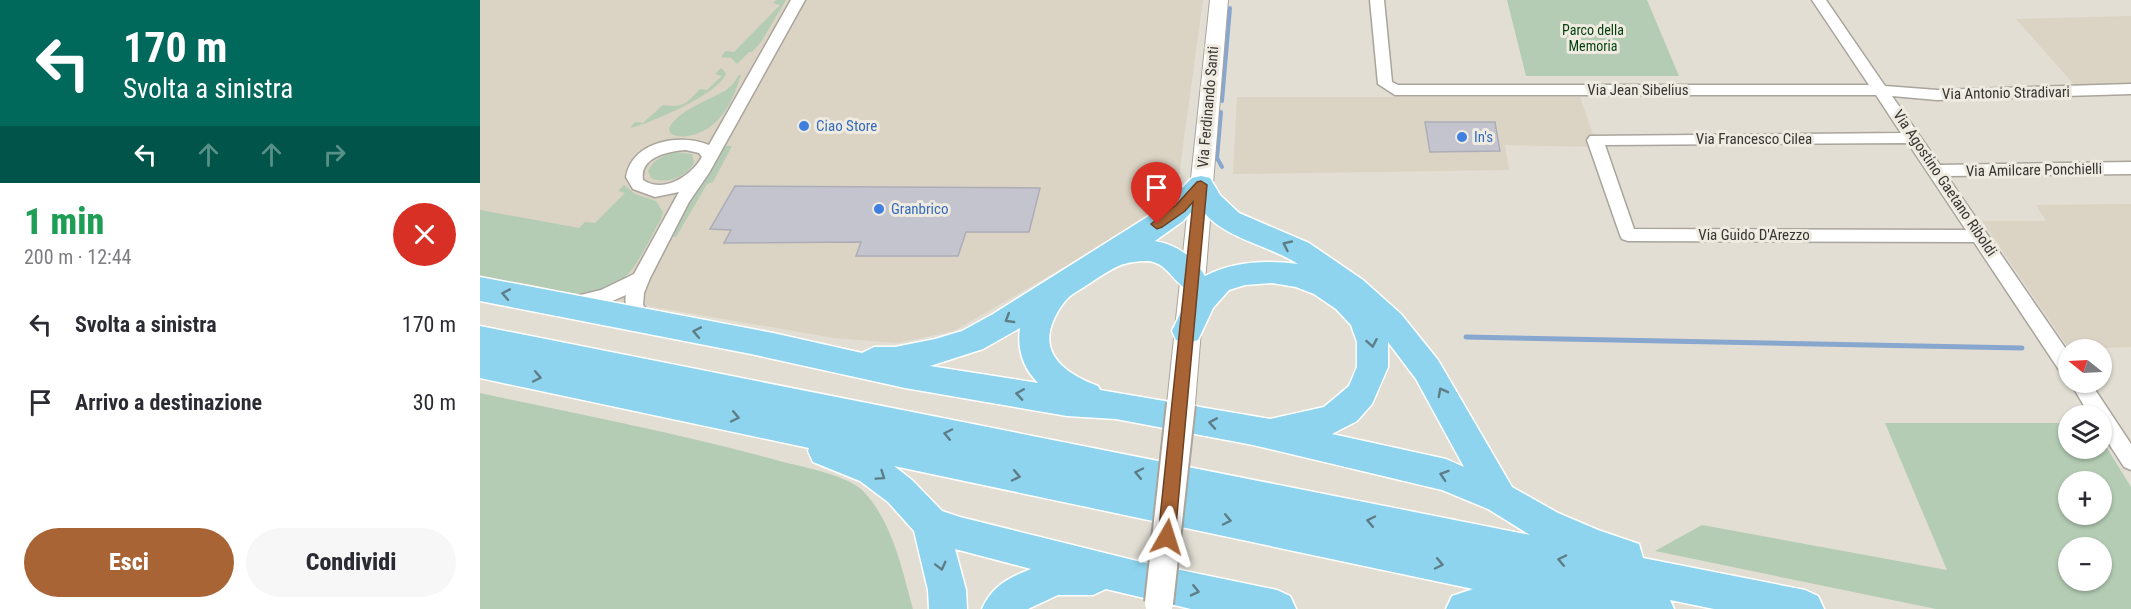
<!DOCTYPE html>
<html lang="it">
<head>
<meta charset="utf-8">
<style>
	:root { --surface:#fff; --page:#f7f7f7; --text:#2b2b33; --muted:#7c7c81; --accent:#a86434 }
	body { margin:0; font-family:"Roboto Condensed",sans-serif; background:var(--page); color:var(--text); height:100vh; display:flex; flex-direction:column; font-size:22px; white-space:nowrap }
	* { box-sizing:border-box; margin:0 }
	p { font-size:20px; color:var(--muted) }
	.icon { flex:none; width:33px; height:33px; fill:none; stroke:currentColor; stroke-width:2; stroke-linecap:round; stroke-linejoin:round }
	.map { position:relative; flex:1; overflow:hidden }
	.panel { display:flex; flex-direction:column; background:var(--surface); width:480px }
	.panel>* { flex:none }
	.banner { background:#00695c; color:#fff; overflow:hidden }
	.needle { width:39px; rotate:288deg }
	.controls { position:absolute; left:1578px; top:339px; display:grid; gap:12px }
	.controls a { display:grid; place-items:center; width:54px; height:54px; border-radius:50%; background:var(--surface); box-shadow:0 2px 4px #0004; font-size:30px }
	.pin { position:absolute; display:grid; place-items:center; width:51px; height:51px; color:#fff; margin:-62px -26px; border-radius:50% 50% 50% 0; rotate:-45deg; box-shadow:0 0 6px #0007 }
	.pin .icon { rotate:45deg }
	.me { position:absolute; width:66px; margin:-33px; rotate:6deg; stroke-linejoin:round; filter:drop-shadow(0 0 4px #0008) }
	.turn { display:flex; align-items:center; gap:21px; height:126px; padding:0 24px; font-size:27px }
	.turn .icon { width:78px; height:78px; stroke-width:2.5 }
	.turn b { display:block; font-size:42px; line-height:51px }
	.lanes { display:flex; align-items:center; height:57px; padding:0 24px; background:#0003; justify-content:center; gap:30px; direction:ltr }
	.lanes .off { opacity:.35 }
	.round { display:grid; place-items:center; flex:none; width:63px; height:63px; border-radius:32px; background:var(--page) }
	.headline { display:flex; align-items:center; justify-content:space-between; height:102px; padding:0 24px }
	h1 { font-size:36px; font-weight:800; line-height:45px; color:#1e9e55 }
	.action { display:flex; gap:12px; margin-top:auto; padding:12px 24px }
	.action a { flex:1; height:69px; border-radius:36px; background:var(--accent); color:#fff; font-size:24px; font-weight:800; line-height:69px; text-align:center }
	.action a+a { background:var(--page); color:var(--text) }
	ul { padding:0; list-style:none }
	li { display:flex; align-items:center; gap:18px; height:78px; padding:0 24px }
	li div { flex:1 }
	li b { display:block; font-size:22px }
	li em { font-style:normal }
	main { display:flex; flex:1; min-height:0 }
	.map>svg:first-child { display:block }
	.built { fill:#dbd3c3 }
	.green { fill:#b4ccb4; fill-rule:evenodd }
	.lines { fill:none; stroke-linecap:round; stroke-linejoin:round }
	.stream-far1 { stroke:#87a7ce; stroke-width:4 }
	.stream { stroke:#87a7ce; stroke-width:5 }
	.building { fill:#c4c4ce; stroke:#adadb7; stroke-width:1.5 }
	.minor-casing { stroke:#a9a59c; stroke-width:3 }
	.secondary-casing { stroke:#a9a59c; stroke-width:2 }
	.trunk-casing { stroke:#fff; stroke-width:3 }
	.minor { fill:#fff; fill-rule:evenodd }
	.secondary { fill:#fff; fill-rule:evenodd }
	.trunk { fill:#8ed4ee; fill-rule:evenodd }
	.secondary-bridge-casing { stroke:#a9a59c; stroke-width:32; stroke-linecap:butt }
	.secondary-bridge { stroke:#fff; stroke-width:28 }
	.oneway { stroke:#5f7d87 }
	.route { fill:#a86434; stroke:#6d4122; stroke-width:1.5 }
	.shop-dot { fill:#3f7fe0; stroke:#efebe1; stroke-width:2 }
	.labels { text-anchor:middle; stroke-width:6; stroke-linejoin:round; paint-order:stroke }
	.far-park-label { font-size:14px; fill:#013e0d; stroke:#efebe1 }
	.street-label { font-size:15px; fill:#383633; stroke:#efebe1 }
	.shop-label { font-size:15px; fill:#366cbe; stroke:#efebe1; text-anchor:start }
</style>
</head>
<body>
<main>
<section class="panel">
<div class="banner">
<div class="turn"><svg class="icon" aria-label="left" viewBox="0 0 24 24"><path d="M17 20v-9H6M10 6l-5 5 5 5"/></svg><div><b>170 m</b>Svolta a sinistra</div></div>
<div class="lanes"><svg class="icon" aria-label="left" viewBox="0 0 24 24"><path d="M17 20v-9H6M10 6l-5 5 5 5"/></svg><svg class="icon off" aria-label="ahead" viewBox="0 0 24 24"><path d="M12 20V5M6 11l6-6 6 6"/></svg><svg class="icon off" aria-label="ahead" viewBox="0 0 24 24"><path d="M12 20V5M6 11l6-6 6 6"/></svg><svg class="icon off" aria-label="right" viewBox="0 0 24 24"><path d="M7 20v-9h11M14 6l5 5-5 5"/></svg></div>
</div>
<div class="headline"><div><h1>1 min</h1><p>200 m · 12:44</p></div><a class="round" style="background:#d93025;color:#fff"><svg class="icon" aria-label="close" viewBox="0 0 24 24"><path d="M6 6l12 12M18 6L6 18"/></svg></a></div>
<ul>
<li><svg class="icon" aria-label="left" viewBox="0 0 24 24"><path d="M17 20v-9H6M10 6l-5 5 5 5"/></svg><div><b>Svolta a sinistra</b></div><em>170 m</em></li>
<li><svg class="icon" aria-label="arrive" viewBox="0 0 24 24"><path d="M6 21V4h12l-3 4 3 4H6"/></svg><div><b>Arrivo a destinazione</b></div><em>30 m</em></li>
</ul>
<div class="action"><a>Esci</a><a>Condividi</a></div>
</section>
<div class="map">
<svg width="1651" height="609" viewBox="0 0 1651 609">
	<rect width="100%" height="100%" fill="#e2ded4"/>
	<g class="built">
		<polygon points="0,0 310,0 271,69 284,70 322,0 723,0 696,197 670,217 474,331 417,343 354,338 0,277"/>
		<polygon points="1651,16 1651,87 1597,88 1536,19"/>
		<polygon points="757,97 1100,97 1117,147 1025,145 1029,170 753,174"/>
		<polygon points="1651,204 1651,347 1589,349 1502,221 1566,221 1556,205"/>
	</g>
	<g class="green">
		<polygon points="296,0 306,0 281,42 272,52 269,52 257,64 251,58 241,57 246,51 254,52 300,5 293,3"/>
		<polygon points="1027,0 1167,0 1199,76 1046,76"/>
		<path d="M 241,68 L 246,73 C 241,93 169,124 150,128 L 155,122 L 163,123 L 183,105 C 203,108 206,104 220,89 L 227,90 L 242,76 L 235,74 Z"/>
		<path d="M 259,75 L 261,75 C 252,103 240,130 208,136 C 202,137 196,137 190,133 L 189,128 C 200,109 228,101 246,90 L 252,85 Z"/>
		<polygon points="243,146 252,146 233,182 227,184 196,237 193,237 210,194"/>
		<path d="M 194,152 L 212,154 L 214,163 C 206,177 187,185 171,178 L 168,171 C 173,160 183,155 194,152 Z"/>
		<path d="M 144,185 L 155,194 L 176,201 L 183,212 L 181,219 C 170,237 160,263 144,278 C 113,307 77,288 42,283 C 28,281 14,282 0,279 L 0,210 L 99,228 L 105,222 L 115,223 L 145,193 L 138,191 Z"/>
		<path d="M 0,393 C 102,415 203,434 303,462 C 324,467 370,476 384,492 C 413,523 422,570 433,609 L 0,609 Z"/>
		<path d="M 1405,423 L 1588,423 L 1588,448 L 1622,448 L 1622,440 L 1651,487 L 1651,609 L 1456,609 L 1175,551 L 1222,525 L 1467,570 ZM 1588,482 L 1622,482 L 1622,514 L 1588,514 ZM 1588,548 L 1622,548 L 1622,580 L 1588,580 Z"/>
	</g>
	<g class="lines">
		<g class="stream-far1">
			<polyline points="742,101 750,8"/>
			<polyline points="741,112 737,158 742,167"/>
		</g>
		<polyline class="stream" points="986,337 1542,348"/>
	</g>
	<g class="building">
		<polygon points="945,122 1015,122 1020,151 950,152"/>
		<polygon points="255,186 560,188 549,232 486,232 478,256 376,256 381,242 244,243 251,230 230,229"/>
	</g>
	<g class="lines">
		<defs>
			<g id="minor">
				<path d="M 311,0 L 325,0 L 229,173 L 209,202 L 170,278 L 164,293 L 163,305 L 178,323 L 175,328 C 158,334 142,311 146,295 C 130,302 105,314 88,308 L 85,303 L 88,298 L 121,290 L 154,274 L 199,192 L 175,197 L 153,189 L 146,177 C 152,141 200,133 229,145 ZM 206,150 L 219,153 L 222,157 C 211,176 184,194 163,180 C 159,157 189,151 206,150 Z"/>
				<path d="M 890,0 L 904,0 L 912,82 L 918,85 L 1389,85 L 1332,0 L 1346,0 L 1405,86 L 1457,90 L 1651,84 L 1651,94 L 1457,100 L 1412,96 L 1460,165 L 1651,162 L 1651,174 L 1467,176 L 1588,352 L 1588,375 L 1581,373 L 1494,242 L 1148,241 L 1142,239 L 1140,235 L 1107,140 L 1110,136 L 1421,133 L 1396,95 L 915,95 L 898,84 ZM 1428,143 L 1486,230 L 1154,229 L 1125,145 Z"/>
				<polygon points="1590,382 1610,382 1651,444 1651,470 1644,467 1622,433 1622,416 1610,416"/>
			</g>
			<polygon id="secondary" points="730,0 748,0 715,404 711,412 701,416 691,412 687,404"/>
			<path id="trunk" d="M 721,176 L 730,178 L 740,195 L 759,213 L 829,243 L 883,280 L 921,314 L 958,360 L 1032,487 L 1078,513 L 1118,530 L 1159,544 L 1163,558 L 1325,590 L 1338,596 L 1344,609 L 1234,609 L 1190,600 L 1194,609 L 966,609 L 972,596 L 993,589 L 414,466 L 432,480 L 462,511 L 480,517 L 657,561 L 797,590 L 810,596 L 816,609 L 711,609 L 626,589 L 613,595 L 578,595 L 548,609 L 502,609 C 512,586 528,578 551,569 L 475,549 L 486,590 L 487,609 L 449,609 L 448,590 L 434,531 L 408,502 L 380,481 L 333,462 L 328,451 L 329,448 L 0,378 L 0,352 L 59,364 L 0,352 L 0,326 L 1050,535 L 1008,509 L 962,490 L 773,445 L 636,419 L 587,416 L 425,388 L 271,354 L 0,301 L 0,277 L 293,333 L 382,353 L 394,347 L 415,347 L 455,339 L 482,331 L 513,314 L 683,207 L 712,178 ZM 718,205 C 741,239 785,243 818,264 C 786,260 754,261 725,276 C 713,256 697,245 675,241 L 703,221 ZM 669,261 C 689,264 694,285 711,291 L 692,331 L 696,340 L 707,343 L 718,340 L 733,308 L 749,290 L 765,285 L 792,283 L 816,287 L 834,294 L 856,309 L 871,325 L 877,342 L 877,367 L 869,386 L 844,407 L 790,419 L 620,390 L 618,386 C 589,375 557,356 574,319 C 577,312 584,301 590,296 C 597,291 606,286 613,281 C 635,267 642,261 669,261 ZM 540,328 C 537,349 543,368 558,383 L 450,366 L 503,349 ZM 908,342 L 936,379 L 984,467 L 966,459 L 852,434 L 877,421 L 892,404 L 908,367 Z"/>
		</defs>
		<use href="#minor" class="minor-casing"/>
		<use href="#secondary" class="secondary-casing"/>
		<use href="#trunk" class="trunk-casing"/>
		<use href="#minor" class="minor"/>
		<use href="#secondary" class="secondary"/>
		<use href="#trunk" class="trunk"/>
		<defs>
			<polyline id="secondary-bridge" points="679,603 701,404"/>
		</defs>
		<use href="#secondary-bridge" class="secondary-bridge-casing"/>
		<use href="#secondary-bridge" class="secondary-bridge"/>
	</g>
	<defs><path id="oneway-chevron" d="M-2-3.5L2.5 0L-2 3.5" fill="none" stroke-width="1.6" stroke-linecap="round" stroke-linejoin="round" transform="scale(1.5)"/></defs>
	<g class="oneway">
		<use href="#oneway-chevron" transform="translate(807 245) rotate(-155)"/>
		<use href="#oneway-chevron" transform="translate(26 294) rotate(-169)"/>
		<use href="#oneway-chevron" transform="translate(529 319) rotate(149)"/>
		<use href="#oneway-chevron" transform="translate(217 332) rotate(-169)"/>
		<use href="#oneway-chevron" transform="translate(892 343) rotate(80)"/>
		<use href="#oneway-chevron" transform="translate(57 377) rotate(12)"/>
		<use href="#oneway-chevron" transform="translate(962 392) rotate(-118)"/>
		<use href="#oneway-chevron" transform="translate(540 394) rotate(-171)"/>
		<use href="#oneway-chevron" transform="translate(255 417) rotate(12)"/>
		<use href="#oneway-chevron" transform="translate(733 423) rotate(-170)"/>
		<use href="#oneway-chevron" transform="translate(468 434) rotate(-168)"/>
		<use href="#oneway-chevron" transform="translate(659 473) rotate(-168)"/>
		<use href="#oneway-chevron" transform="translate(964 475) rotate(-162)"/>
		<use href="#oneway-chevron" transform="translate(401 476) rotate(34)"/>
		<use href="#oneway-chevron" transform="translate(536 476) rotate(12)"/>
		<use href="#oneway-chevron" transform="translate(747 520) rotate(12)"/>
		<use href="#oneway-chevron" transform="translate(891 521) rotate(-168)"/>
		<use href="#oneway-chevron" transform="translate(1082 560) rotate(-168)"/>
		<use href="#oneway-chevron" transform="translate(959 564) rotate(12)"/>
		<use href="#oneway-chevron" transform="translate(461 566) rotate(76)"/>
		<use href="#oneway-chevron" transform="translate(715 591) rotate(13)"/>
	</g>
	<polygon class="route" points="721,181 727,185 695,537 693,542 687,545 681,542 678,537 713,202 705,211 682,227 677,229 671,224 696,205 717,182"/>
	<g class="shop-dot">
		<circle cx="324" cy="126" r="6"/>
		<circle cx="982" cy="137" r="6"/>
		<circle cx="399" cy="209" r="6"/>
	</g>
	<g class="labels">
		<g class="far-park-label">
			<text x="1113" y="35">Parco della<tspan x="1113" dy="16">Memoria</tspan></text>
		</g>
		<g class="street-label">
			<text x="1158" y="95">Via Jean Sibelius</text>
			<text transform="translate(1526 93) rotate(-1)" y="5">Via Antonio Stradivari</text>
			<text transform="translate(728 107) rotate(-85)" y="5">Via Ferdinando Santi</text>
			<text x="1274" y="144">Via Francesco Cilea</text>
			<text transform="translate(1554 170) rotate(-1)" y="5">Via Amilcare Ponchielli</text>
			<text transform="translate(1465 183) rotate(56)" y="5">Via Agostino Gaetano Riboldi</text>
			<text x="1274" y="240">Via Guido D'Arezzo</text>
		</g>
		<g class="shop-label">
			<text x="336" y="131">Ciao Store</text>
			<text x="994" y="142">In's</text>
			<text x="411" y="214">Granbrico</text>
		</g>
	</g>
</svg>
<div class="controls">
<a><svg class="needle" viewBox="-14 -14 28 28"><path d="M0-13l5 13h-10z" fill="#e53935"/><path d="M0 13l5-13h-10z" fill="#7c7c81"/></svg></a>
<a><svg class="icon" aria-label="layers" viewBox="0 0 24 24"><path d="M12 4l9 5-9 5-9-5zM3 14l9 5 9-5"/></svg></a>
<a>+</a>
<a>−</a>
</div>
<div class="pin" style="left:677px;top:224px;background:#d93025"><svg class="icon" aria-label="arrive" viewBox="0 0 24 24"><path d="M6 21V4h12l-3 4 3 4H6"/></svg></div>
<svg class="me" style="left:687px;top:537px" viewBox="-20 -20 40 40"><path d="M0-17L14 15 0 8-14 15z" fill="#a86434" stroke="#fff" stroke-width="4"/></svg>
</div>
</main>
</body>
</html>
